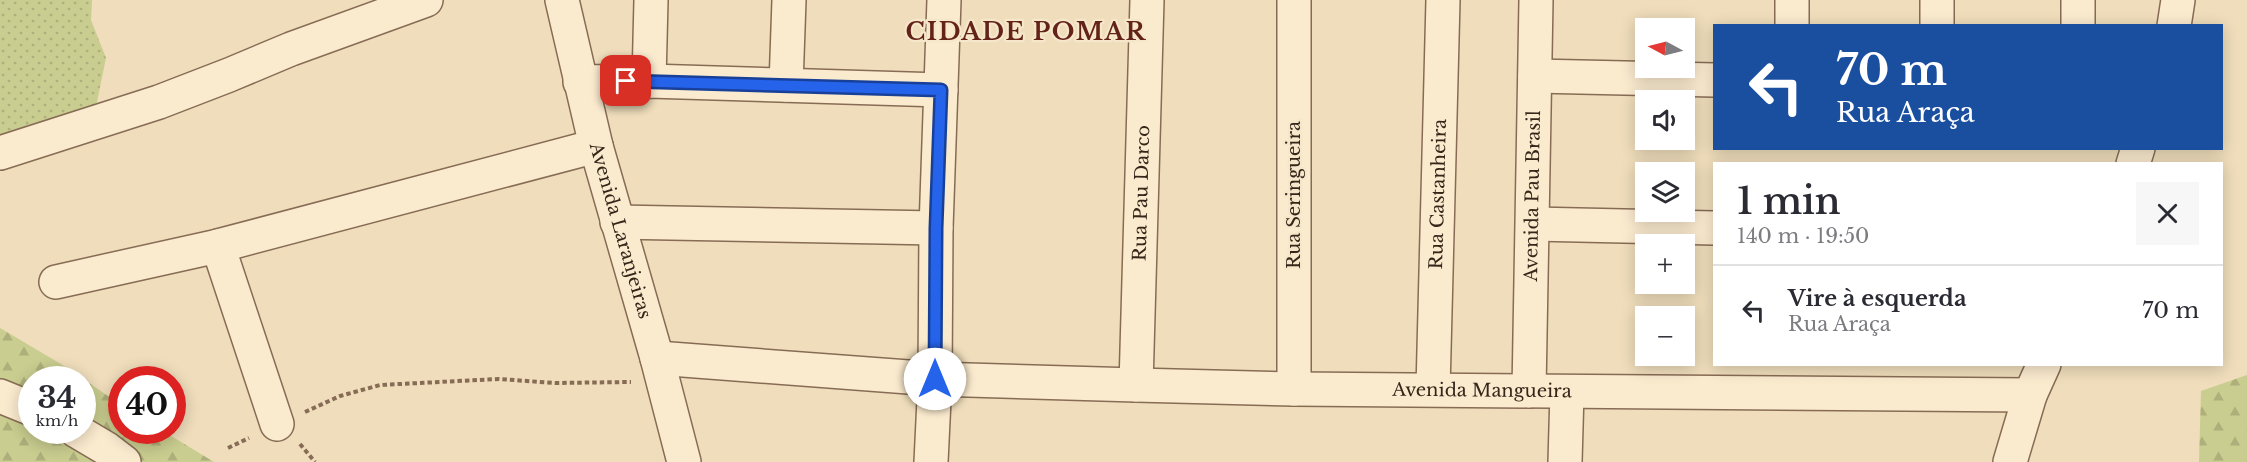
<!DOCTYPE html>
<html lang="pt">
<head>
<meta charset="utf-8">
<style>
	:root { --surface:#fff; --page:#f7f7f7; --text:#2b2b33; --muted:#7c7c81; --line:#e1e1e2 }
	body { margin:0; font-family:"Libre Baskerville",serif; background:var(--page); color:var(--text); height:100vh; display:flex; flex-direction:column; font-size:22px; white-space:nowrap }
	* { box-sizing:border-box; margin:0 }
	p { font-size:20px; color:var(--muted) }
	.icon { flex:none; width:33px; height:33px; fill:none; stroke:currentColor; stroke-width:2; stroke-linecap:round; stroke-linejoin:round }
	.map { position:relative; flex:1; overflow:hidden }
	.details { position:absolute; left:1713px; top:162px; width:510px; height:204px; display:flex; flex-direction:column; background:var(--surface); border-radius:0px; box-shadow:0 3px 15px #0003 }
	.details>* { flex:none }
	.banner { position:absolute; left:1713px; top:24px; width:510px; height:126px; border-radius:0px; box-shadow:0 3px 15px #0003; background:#1a4fa0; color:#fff; overflow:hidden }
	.needle { width:39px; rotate:277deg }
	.tools { position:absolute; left:1635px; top:18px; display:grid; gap:12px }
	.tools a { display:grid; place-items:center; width:60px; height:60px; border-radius:0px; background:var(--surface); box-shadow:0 3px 15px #0003; font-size:30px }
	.speed { position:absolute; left:18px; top:366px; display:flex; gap:12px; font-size:30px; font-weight:700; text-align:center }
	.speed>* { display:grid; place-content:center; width:78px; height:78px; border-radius:50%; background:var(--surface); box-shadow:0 3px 15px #0003; line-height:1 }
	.speed small { font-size:15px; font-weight:400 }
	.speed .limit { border:9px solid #d22; background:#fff; color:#111 }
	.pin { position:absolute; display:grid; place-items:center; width:51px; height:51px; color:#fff; margin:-26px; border-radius:12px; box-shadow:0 3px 9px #0006 }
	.me { position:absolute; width:66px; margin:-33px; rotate:0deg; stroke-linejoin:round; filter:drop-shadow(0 0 4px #0008) }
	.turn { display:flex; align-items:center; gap:21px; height:126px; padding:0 24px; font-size:27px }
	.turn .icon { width:78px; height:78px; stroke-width:2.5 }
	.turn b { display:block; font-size:42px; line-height:51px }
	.round { display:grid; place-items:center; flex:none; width:63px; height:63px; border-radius:0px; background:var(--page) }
	.headline { display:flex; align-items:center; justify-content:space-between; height:102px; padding:0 24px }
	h1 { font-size:36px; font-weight:600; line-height:45px }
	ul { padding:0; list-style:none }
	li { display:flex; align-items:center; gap:18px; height:90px; padding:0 24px; border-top:2px solid var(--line) }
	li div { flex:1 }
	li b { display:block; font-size:22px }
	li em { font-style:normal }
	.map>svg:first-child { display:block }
	.grass { fill:url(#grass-dots) }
	.forest { fill:url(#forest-firs); fill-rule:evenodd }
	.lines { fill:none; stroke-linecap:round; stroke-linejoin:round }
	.minor-casing { stroke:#876c55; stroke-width:36 }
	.path { stroke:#876c55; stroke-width:4; stroke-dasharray:4.5 3; stroke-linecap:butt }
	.minor { stroke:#faeace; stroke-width:33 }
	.route-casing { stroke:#184099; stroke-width:15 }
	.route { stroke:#2563eb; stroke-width:10 }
	.labels { text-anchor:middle; stroke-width:4.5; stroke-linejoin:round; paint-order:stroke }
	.street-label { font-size:18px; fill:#35261a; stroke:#f6e7cb }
	.district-label { font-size:24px; font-weight:bold; letter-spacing:1.5px; fill:#632318; stroke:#f6e7cb }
</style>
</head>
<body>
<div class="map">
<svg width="2247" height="462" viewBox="0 0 2247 462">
	<defs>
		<pattern id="grass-dots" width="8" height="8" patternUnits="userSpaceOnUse" patternTransform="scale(1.5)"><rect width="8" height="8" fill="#c9cd8f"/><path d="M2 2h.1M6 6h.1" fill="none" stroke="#adb07b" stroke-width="1.8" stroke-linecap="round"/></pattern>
		<pattern id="forest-firs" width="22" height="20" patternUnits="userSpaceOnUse" patternTransform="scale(1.5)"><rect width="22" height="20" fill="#c9cd8f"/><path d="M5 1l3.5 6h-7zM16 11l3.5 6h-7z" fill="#adb07b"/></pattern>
	</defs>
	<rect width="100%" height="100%" fill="#efddbb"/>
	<polygon class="grass" points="0,0 92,0 91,20 106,58 94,116 0,162"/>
	<g class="forest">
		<path d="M 0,328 L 66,367 L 121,405 L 122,430 L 163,431 L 214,462 L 0,462 ZM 32,380 L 82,380 L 82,430 L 32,430 Z"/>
		<polygon points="2247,375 2247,462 2199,462 2201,391"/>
	</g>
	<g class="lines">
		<defs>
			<g id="minor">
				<path id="s1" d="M 562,0 L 596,146 L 657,358 L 684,462"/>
				<polyline points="1792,0 1792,26"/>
				<polyline points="1937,0 1937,26"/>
				<polyline points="2078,26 2078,0"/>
				<polyline points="2174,26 2178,0"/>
				<polyline points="1535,76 1714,80"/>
				<polyline points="649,81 651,0"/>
				<polyline points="580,82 649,81 941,90"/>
				<polyline points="786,85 789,0"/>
				<polyline points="0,153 159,102 229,75 291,49 426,0"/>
				<polyline points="2133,164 2138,148"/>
				<polyline points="617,222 936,228"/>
				<polyline points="1533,224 1714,228"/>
				<polyline points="218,246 277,424"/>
				<polyline points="56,282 218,246 596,146"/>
				<path id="s2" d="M 657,358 L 935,379 L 1136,385 L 1294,389 L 2030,395"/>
				<path id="s3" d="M 1136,385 L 1147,0"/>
				<polyline points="1294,389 1294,0"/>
				<path id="s4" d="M 1433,389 L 1443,0"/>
				<path id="s5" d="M 1529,391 L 1536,0"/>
				<polyline points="0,396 32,409"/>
				<polyline points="75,430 107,449 124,462"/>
				<polyline points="931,462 935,379 936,228 944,0"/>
				<polyline points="1565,462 1567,392"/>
				<polyline points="2010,462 2030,395 2044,364"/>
			</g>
		</defs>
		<use href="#minor" class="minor-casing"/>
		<g class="path">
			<polyline points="305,412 340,396 380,385 499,379 555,383 631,382"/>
			<polyline points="300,444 315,462"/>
			<polyline points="228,448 249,438"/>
		</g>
		<use href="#minor" class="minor"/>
	</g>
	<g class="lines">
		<defs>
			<polyline id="route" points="626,81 941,90 936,228 935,379"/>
		</defs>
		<use href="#route" class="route-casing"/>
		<use href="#route" class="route"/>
	</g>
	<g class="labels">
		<g class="street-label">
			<text dy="6" stroke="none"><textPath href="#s3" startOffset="192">Rua Pau Darco</textPath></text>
			<text transform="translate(1294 195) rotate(-90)" y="6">Rua Seringueira</text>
			<text dy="6" stroke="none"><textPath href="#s4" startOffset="195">Rua Castanheira</textPath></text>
			<text dy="6" stroke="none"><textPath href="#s5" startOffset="195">Avenida Pau Brasil</textPath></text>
			<text dy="6" stroke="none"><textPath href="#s1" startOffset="238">Avenida Laranjeiras</textPath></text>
			<text dy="6" stroke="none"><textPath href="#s2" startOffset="826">Avenida Mangueira</textPath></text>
		</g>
		<g class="district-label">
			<text x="1026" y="40">CIDADE POMAR</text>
		</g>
	</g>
</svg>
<div class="tools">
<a><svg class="needle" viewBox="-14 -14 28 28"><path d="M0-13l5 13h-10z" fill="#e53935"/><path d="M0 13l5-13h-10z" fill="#7c7c81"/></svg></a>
<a><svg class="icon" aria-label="sound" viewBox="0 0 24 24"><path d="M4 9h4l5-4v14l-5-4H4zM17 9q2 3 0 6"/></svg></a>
<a><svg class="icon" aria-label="layers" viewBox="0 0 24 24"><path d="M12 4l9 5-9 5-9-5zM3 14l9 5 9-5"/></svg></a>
<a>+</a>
<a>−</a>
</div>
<div class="speed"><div>34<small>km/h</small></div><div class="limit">40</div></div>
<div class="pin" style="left:626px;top:81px;background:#d93025"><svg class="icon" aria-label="arrive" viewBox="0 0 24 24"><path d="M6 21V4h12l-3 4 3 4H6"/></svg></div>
<svg class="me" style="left:935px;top:379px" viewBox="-20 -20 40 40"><circle r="19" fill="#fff"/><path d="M0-13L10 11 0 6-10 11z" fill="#2563eb"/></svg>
<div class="banner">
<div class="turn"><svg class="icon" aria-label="left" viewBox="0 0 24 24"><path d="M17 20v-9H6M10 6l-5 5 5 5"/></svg><div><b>70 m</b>Rua Araça</div></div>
</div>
<section class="details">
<div class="headline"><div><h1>1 min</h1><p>140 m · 19:50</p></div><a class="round"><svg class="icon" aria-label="close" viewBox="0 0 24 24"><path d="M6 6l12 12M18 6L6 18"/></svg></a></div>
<ul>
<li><svg class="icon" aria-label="left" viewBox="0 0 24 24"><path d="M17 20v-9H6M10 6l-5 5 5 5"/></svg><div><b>Vire à esquerda</b><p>Rua Araça</p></div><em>70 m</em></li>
</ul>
</section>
</div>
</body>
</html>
